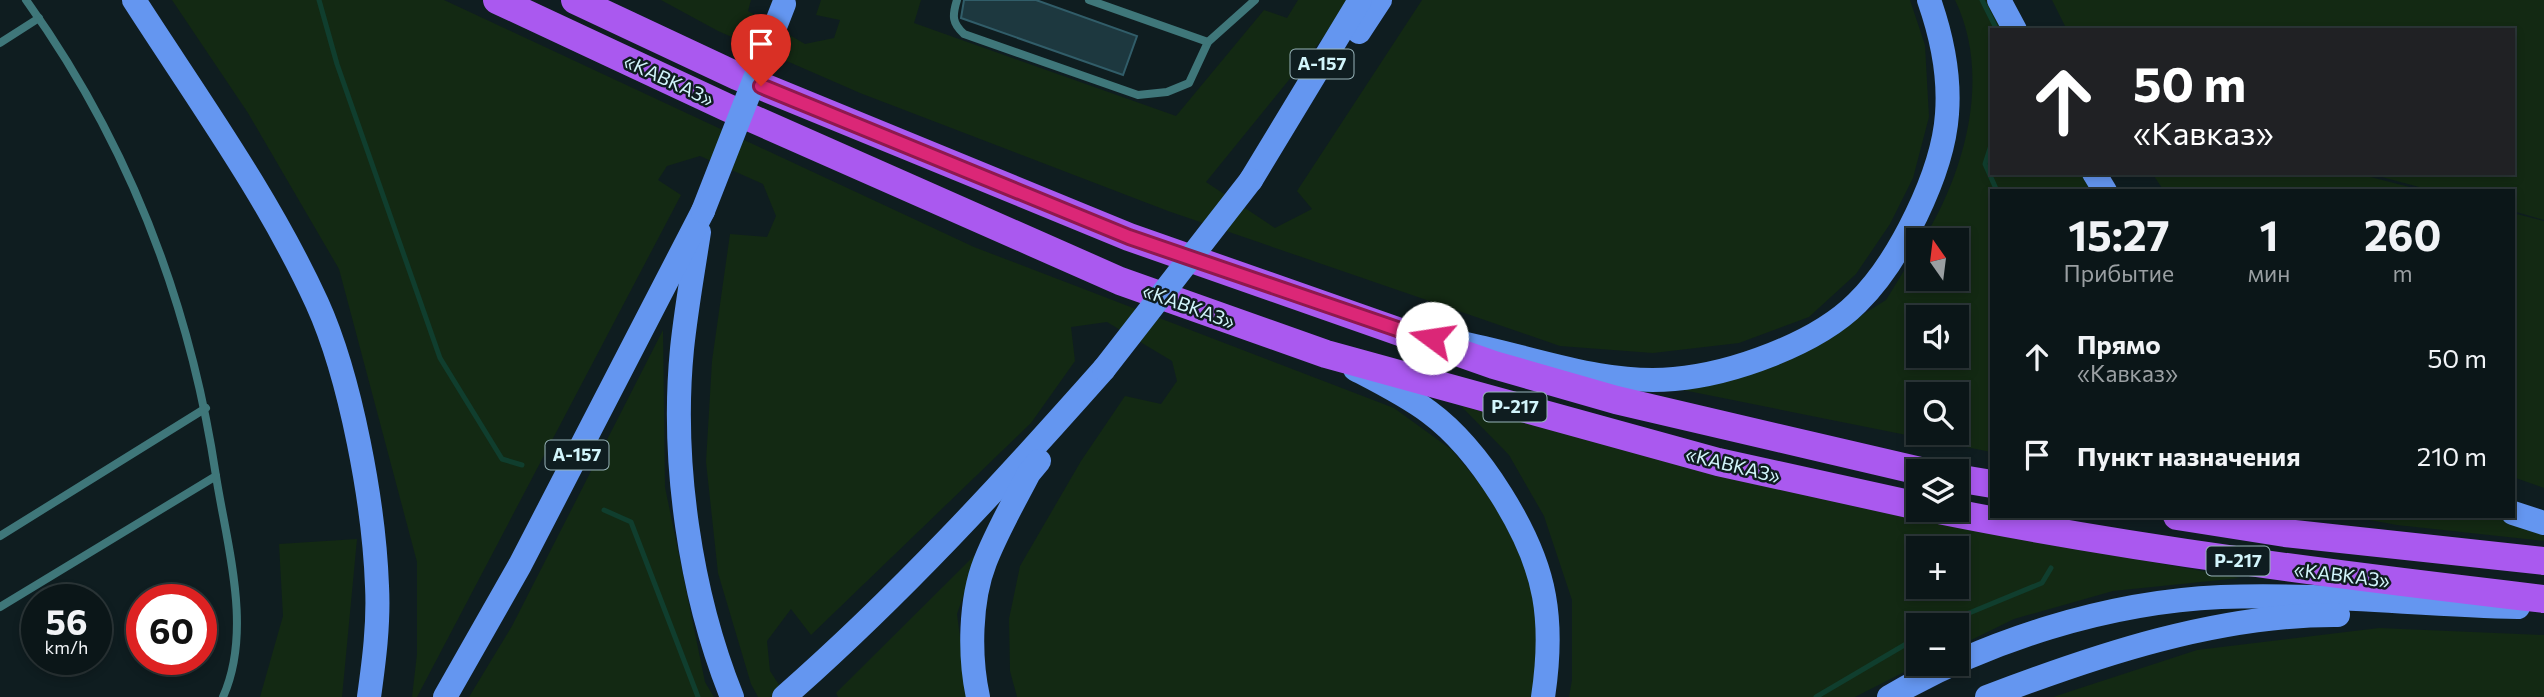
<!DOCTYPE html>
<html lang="ru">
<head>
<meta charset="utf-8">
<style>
	:root { --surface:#0b1618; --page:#141f21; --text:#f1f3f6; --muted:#9a9fa2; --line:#2b3537 }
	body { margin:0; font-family:Commissioner,sans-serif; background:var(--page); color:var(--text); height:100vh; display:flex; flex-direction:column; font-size:26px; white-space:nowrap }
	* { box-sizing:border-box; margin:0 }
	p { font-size:23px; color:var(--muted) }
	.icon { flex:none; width:38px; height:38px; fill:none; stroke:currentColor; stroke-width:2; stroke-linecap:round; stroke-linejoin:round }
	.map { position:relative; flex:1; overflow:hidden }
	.side { position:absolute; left:1990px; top:189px; width:525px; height:329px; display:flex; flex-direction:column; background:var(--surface); border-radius:0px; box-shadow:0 4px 10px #0003,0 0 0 2px var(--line) }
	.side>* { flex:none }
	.top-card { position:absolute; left:1990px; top:28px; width:525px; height:147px; border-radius:0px; box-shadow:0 4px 10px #0003,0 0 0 2px var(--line); background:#202124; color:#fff; overflow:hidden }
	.needle { width:46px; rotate:346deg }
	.controls { position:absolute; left:1906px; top:228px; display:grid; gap:14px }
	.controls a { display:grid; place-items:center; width:63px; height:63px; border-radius:0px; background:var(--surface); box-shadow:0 4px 10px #0003,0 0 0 2px var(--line); font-size:35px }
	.speed { position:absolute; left:21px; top:584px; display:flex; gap:14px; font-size:35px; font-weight:700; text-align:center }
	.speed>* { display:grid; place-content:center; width:91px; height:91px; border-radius:50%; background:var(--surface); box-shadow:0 4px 10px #0003,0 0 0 2px var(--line); line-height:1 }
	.speed small { font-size:18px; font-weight:400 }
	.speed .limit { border:10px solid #d22; background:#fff; color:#111 }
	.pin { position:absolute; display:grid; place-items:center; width:60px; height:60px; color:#fff; margin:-72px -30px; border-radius:50% 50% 50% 0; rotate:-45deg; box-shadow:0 0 7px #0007 }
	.pin .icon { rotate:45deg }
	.me { position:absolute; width:77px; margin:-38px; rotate:284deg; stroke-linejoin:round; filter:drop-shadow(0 0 5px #0008) }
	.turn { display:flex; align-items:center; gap:24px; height:147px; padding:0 28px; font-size:32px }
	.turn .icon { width:91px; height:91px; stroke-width:2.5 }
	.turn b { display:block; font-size:49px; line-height:60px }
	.eta { display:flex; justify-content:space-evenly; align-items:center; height:119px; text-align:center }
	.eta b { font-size:42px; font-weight:700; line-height:49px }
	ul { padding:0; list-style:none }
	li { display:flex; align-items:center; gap:21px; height:98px; padding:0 28px }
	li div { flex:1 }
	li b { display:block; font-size:26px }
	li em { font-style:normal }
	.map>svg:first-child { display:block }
	.green { fill:#132913; fill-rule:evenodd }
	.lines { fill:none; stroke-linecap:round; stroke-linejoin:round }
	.stream { stroke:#103e2e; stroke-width:5 }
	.building { fill:#1d383f; stroke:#315d69; stroke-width:2 }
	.lane { stroke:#3f777a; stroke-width:8 }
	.primary { stroke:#6496f0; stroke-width:24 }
	.highway { stroke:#aa59ef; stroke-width:28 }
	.primary-bridge { stroke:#6496f0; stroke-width:24 }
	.route-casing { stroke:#8e194d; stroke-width:18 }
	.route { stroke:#db2777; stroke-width:12 }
	.labels { text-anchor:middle; stroke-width:5; stroke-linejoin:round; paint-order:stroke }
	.shield { fill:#0f1d20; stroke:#98b4b9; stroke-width:2 }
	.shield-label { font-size:18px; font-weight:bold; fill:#d2f5fb }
	.street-label { font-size:19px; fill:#d2f5fb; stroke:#0f1d20 }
</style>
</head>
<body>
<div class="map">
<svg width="2544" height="697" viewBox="0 0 2544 697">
	<rect width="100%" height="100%" fill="#0f1d20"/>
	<g class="green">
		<polygon points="172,0 444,0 974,247 1394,408 1452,450 1510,520 1536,590 1541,671 1535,697 1017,697 1010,671 1009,619 1020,566 1081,461 1125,396 1161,404 1177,381 1172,361 1107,322 1071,327 1075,361 1031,423 811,635 791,609 767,641 770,671 787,697 758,697 751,684 718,573 706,462 712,361 730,234 767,237 776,216 763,184 700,156 667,166 658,180 681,195 417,697 412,697 417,654 417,562 339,269 248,113"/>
		<polygon points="661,0 751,0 748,11 805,44 834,38 840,20 816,15 821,0 921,0 914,23 1176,116 1264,10 1287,18 1298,0 1348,0 1331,28 1206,182 1275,228 1312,209 1297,191 1422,0 1910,0 1925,45 1929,117 1913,178 1890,224 1856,274 1809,317 1739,343 1653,353 1560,346 1168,211 860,93 718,31"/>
		<path d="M 1955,0 L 1991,0 L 2007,30 L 1992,30 L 1992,173 L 2084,173 L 2093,191 L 1992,191 L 1991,452 L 1678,389 L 1809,348 L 1886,300 L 1918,248 L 1918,278 L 1956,278 L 1956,240 L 1923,240 C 1965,172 1992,76 1955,0 ZM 1918,317 L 1956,317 L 1956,355 L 1918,355 ZM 1918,394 L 1956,394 L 1956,432 L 1918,432 Z"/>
		<polygon points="2052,0 2544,0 2544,220 2513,211 2513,191 2434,191 2367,173 2513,173 2513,30 2067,30"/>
		<polygon points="2152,173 2355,173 2425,191 2164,191"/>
		<polygon points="2513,213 2544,221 2544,488 2513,477"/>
		<polygon points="663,330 665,487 705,682 714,697 469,697 512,626"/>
		<path d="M 1461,406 L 1906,517 L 2240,578 L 2113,591 L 2014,619 L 1957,647 L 1956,625 L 1918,625 L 1918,663 L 1922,663 L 1855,697 L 1569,697 L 1572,680 L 1572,600 L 1544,516 L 1509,455 ZM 1918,548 L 1956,548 L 1956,586 L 1918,586 Z"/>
		<polygon points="2348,516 2496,516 2544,536 2544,541 2397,525"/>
		<polygon points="357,539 342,697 260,697 283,616 279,544"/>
		<polygon points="979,551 957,614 968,697 838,697 836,693"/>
		<polygon points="2379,628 2544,635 2544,697 2053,697 2197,650"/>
	</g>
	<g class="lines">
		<g class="stream">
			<polyline points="319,0 337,64 440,358 502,459 522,465"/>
			<polyline points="1982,0 1997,30"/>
			<polyline points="1992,142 1985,164 1997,191"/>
			<polyline points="604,510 631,522 698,697"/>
			<polyline points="1940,625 2042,583 2051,568"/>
			<polyline points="1816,697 1918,637"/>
		</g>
	</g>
	<polygon class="building" points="964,0 1036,0 1137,36 1123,75 961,18"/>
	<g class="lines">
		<g class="lane">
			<path d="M 957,0 C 952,16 952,23 964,34 L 1138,95 L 1167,92 L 1189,83 L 1208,42 L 1255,0"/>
			<polyline points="1089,0 1208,42"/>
			<polyline points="0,43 39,18"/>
			<path d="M 216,476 C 227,546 253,630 223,697"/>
			<polyline points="0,536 206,408"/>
			<path d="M 0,607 L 216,476 C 190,304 128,142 26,0"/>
		</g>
		<g class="primary">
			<path d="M 134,0 C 197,98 268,196 317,303 C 351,378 374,504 377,586 C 379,623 374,661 369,697"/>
			<polyline points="1999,0 2015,30"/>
			<polyline points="1359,32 1380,0"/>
			<polyline points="2094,173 2105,191"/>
			<polyline points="1251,180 1360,0"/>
			<path d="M 699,232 C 693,271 686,310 682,349 C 671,461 690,593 732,697"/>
			<path d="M 1456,342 C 1527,355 1601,386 1674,379 C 1732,374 1816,344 1857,303 C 1899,262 1943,173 1947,114 C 1950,75 1942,37 1929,0"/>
			<path d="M 1355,369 C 1380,382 1406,395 1429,412 C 1479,449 1533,534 1544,596 C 1550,629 1548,664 1543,697"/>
			<polyline points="2513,513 2544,523"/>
			<polyline points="445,697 520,565 703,211"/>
			<path d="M 784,697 C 899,596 1003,483 1104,369"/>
			<path d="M 978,697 C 969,656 970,600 985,562 C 997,531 1014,502 1029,473 L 1039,461"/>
			<path d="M 1889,697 C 1987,640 2108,602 2221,597 C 2320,593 2419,605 2518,607"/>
			<path d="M 1987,697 C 2097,655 2219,614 2338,615"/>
		</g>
		<g class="highway">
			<polyline points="497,0 726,107 1120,281 1326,354 1718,462 1918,506"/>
			<polyline points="575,0 737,76 1129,237 1494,365 1616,400 1920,471"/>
			<polyline points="1956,478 1992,484"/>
			<path d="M 1934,509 C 2136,550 2339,575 2544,599"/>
			<polyline points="2177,516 2285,533 2544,561"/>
		</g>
		<g class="primary-bridge">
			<polyline points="703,211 784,4"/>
			<polyline points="1104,369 1251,180"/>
		</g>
	</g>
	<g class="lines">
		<defs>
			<polyline id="route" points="761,86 1129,237 1409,333 1432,338"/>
		</defs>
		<use href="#route" class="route-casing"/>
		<use href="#route" class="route"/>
	</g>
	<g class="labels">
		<g class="shield">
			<rect x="1290.5" y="49.5" width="63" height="29" rx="5"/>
			<rect x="1483.5" y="392.5" width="63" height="29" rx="5"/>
			<rect x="545.5" y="440.5" width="63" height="29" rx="5"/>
			<rect x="2206.5" y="546.5" width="63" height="29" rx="5"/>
		</g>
		<g class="shield-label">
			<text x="1322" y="70">А-157</text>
			<text x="1515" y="413">Р-217</text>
			<text x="577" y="461">А-157</text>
			<text x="2238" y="567">Р-217</text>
		</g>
		<g class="street-label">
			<text transform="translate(669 80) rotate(25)" y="7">«КАВКАЗ»</text>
			<text transform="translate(1189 306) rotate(20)" y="7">«КАВКАЗ»</text>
			<text transform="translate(1733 465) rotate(14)" y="7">«КАВКАЗ»</text>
			<text transform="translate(2342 575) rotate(7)" y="7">«КАВКАЗ»</text>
		</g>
	</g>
</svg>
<div class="controls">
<a><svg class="needle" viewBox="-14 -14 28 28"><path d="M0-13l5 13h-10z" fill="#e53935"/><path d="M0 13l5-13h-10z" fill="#9a9fa2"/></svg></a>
<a><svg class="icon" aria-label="sound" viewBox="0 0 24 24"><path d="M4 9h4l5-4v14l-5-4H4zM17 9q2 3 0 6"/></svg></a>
<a><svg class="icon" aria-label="search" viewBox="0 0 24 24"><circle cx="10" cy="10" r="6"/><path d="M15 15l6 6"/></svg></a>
<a><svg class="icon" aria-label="layers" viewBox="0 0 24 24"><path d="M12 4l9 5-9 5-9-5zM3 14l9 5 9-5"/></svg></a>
<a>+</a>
<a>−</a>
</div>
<div class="speed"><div>56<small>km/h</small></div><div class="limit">60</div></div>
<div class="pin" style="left:761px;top:86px;background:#d93025"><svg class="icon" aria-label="arrive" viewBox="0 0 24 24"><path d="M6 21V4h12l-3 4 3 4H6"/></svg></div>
<svg class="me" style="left:1432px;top:338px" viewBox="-20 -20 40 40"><circle r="19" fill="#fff"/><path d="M0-13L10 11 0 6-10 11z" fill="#db2777"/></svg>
<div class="top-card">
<div class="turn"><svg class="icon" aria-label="ahead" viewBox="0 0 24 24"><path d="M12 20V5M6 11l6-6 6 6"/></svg><div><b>50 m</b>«Кавказ»</div></div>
</div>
<section class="side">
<div class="eta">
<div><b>15:27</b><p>Прибытие</p></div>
<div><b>1</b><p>мин</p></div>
<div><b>260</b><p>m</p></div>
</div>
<ul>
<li><svg class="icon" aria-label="ahead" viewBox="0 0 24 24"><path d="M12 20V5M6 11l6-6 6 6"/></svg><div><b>Прямо</b><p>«Кавказ»</p></div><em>50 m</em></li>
<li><svg class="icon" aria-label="arrive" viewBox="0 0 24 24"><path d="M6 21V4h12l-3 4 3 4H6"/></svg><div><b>Пункт назначения</b></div><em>210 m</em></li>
</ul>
</section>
</div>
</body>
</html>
